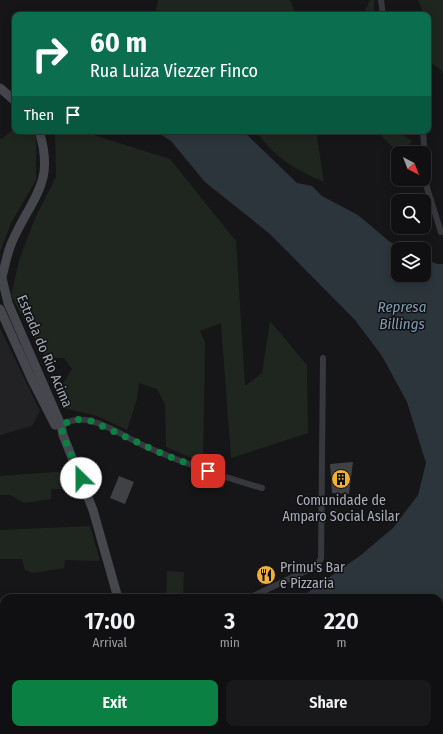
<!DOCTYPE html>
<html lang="en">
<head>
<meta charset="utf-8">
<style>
	:root { --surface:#101012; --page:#19191b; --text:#f1f3f6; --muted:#9c9d9f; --line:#303032; --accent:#0b8043 }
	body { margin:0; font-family:"Fira Sans Condensed",sans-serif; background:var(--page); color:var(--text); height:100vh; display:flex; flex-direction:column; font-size:15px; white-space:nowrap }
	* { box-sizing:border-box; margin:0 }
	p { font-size:13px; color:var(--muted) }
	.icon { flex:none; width:22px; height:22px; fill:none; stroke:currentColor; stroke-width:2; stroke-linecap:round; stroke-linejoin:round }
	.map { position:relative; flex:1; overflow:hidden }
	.drawer { position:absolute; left:0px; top:594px; width:443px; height:140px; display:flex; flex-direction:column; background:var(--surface); border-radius:12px 12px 0 0; box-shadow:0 2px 10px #0003,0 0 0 1px var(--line) }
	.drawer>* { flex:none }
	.banner { position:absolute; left:12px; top:12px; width:419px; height:122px; border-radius:8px; box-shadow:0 2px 10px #0003,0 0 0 1px var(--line); background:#0b6e4f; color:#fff; overflow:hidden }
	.needle { width:26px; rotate:138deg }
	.controls { position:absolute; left:391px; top:146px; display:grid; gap:8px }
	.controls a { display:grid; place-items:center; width:40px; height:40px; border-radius:8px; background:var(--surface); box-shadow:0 2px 10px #0003,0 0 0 1px var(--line); font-size:20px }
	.pin { position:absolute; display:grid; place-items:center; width:34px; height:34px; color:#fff; margin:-17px; border-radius:8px; box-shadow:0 2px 6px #0006 }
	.me { position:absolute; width:44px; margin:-22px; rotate:337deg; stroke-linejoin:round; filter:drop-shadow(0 0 3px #0008) }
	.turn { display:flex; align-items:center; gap:14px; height:84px; padding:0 12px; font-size:18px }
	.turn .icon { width:52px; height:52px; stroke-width:2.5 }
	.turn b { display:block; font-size:28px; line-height:34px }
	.then { display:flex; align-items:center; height:38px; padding:0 12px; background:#0003; gap:8px; font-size:15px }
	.eta { display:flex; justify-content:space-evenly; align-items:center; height:68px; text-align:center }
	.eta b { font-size:24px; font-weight:600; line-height:28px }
	.primary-button { display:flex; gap:8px; margin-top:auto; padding:8px 12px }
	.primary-button a { flex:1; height:46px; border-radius:8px; background:var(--accent); color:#fff; font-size:16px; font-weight:600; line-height:46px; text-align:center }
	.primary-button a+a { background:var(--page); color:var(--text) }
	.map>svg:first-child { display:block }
	.built { fill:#222225 }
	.green { fill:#1e261f }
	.water { fill:#2c353c }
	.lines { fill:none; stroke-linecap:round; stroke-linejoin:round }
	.stream { stroke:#2c353c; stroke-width:2 }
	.building { fill:#404145 }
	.minor { stroke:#37383d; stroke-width:6 }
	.secondary { stroke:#45474d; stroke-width:9 }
	.route { stroke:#0b8043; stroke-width:7; stroke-dasharray:0 12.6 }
	.labels { text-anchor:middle; stroke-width:3; stroke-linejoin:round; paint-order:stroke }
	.street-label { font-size:14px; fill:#a8adb8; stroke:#111113 }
	.poi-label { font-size:14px; fill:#a8adb8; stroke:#111113 }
	.water-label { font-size:15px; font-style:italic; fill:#7f9bb3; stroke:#111113 }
</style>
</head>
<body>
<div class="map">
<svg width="443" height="734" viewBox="0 0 443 734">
	<rect width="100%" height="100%" fill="#161618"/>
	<polygon class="built" points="0,328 40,411 32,426 0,435"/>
	<g class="green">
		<polygon points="158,0 290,0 296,15 155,15"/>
		<polygon points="370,0 374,0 374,15 363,15"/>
		<polygon points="418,0 443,0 443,74 441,70 428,61 428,15 421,15 422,10"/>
		<polygon points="15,127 15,131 31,131 36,138 36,180 11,223 0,252 0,138 2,139"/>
		<polygon points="55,131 81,131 170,159 236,241 245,386 262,373 270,321 307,365 308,433 231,458 221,323 200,331 205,342 203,463 166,447 165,404 157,389 139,383 137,399 127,430 97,416 64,408 59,390 72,369 64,358 46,358 11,296 19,261 35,218 56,177"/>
		<path d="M 256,131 L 316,131 L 324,182 C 294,169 275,158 256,131 Z"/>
		<polygon points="376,131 397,131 412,141 403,153 399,153"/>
		<polygon points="67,471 73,489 51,489 51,499 24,503 10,495 0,495 0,476"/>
		<polygon points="90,526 100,561 65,560 64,568 33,573 25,570 22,559 0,559 0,530"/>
		<polygon points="167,571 184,572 183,598 166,598"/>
		<polygon points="443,667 443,734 428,734 427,730 439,730 439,676"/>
		<polygon points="0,725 4,726 4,730 18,730 33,734 0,734"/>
	</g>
	<g class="water">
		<polygon points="155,131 243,131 297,183 312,186 322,196 358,215 390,242 405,249 398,249 398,275 424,275 424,258 437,264 443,264 443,652 439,653 439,598 300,598 361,555 393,528 418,495 426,463 407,402 382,356 355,320 270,234 205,182 171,141"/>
		<polygon points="163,730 297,730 294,734 167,734"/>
	</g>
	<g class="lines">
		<polyline class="stream" points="0,714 4,715"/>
	</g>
	<g class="building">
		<polygon points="353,462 349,494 332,493 330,464"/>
		<polygon points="119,476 134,482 125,504 110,498"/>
		<polygon points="262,568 271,568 271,581 261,585"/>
	</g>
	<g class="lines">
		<g class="minor">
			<polyline points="381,0 383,15"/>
			<polyline points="423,131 427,188 441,232"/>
			<path d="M 59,427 C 70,420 78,418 91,421 C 111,426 130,440 149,448 C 186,464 223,477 262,488"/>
			<polyline points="249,598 314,567 321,559 323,358"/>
			<polyline points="0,659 4,662"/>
			<polyline points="317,734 322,730"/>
		</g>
		<g class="secondary">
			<polyline points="0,88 15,101"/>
			<polyline points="2,278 8,303 61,425 63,435 93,510 118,598"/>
			<path d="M 0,283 C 5,269 6,255 12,242 C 31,198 56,184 39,131"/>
			<polyline points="0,309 31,378 55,425"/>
			<polyline points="146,730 147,734"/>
		</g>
	</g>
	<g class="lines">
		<polyline class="route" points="81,478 63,435 61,425 75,419 91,421 165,455 208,471"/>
	</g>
	<defs>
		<symbol id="building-disc" viewBox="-11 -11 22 22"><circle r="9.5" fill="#f2b134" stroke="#111113"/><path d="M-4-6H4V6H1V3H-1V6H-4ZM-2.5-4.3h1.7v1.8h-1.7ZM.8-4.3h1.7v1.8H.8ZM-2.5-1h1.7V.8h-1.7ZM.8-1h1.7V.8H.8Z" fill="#111"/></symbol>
		<symbol id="restaurant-disc" viewBox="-11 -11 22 22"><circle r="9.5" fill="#f2b134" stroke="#111113"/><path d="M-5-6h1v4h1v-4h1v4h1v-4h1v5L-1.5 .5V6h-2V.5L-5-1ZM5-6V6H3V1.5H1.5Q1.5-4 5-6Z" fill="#111"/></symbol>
	</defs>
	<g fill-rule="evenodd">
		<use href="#building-disc" x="330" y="468" width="22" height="22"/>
		<use href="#restaurant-disc" x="255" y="564" width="22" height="22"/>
	</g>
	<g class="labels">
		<g class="street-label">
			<text transform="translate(45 351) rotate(67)" y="5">Estrada do Rio Acima</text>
		</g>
		<g class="poi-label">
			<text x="341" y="505">Comunidade de<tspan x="341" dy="16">Amparo Social Asilar</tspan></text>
			<text x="280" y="572" text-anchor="start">Primu's Bar<tspan x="280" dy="16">e Pizzaria</tspan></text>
		</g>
		<g class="water-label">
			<text x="402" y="312">Represa<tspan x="402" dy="17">Billings</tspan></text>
		</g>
	</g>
</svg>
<div class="controls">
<a><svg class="needle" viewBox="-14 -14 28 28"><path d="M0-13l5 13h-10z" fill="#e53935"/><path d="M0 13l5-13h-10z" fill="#9c9d9f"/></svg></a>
<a><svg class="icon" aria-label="search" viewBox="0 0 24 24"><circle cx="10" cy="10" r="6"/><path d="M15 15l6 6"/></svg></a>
<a><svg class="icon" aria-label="layers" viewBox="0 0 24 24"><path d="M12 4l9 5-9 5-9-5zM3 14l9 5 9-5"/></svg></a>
</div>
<div class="pin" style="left:208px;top:471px;background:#d93025"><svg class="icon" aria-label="arrive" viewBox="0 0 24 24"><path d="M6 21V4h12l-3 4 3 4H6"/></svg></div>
<svg class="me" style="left:81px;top:478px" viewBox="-20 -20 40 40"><circle r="19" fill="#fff"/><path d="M0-13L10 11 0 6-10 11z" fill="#0b8043"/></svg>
<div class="banner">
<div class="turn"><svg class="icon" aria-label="right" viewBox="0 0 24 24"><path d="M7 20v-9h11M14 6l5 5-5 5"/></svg><div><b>60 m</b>Rua Luiza Viezzer Finco</div></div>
<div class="then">Then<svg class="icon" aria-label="arrive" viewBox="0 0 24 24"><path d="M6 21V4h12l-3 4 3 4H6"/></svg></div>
</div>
<section class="drawer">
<div class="eta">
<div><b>17:00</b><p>Arrival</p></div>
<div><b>3</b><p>min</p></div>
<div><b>220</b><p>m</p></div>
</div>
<div class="primary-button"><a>Exit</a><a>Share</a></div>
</section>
</div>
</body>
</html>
